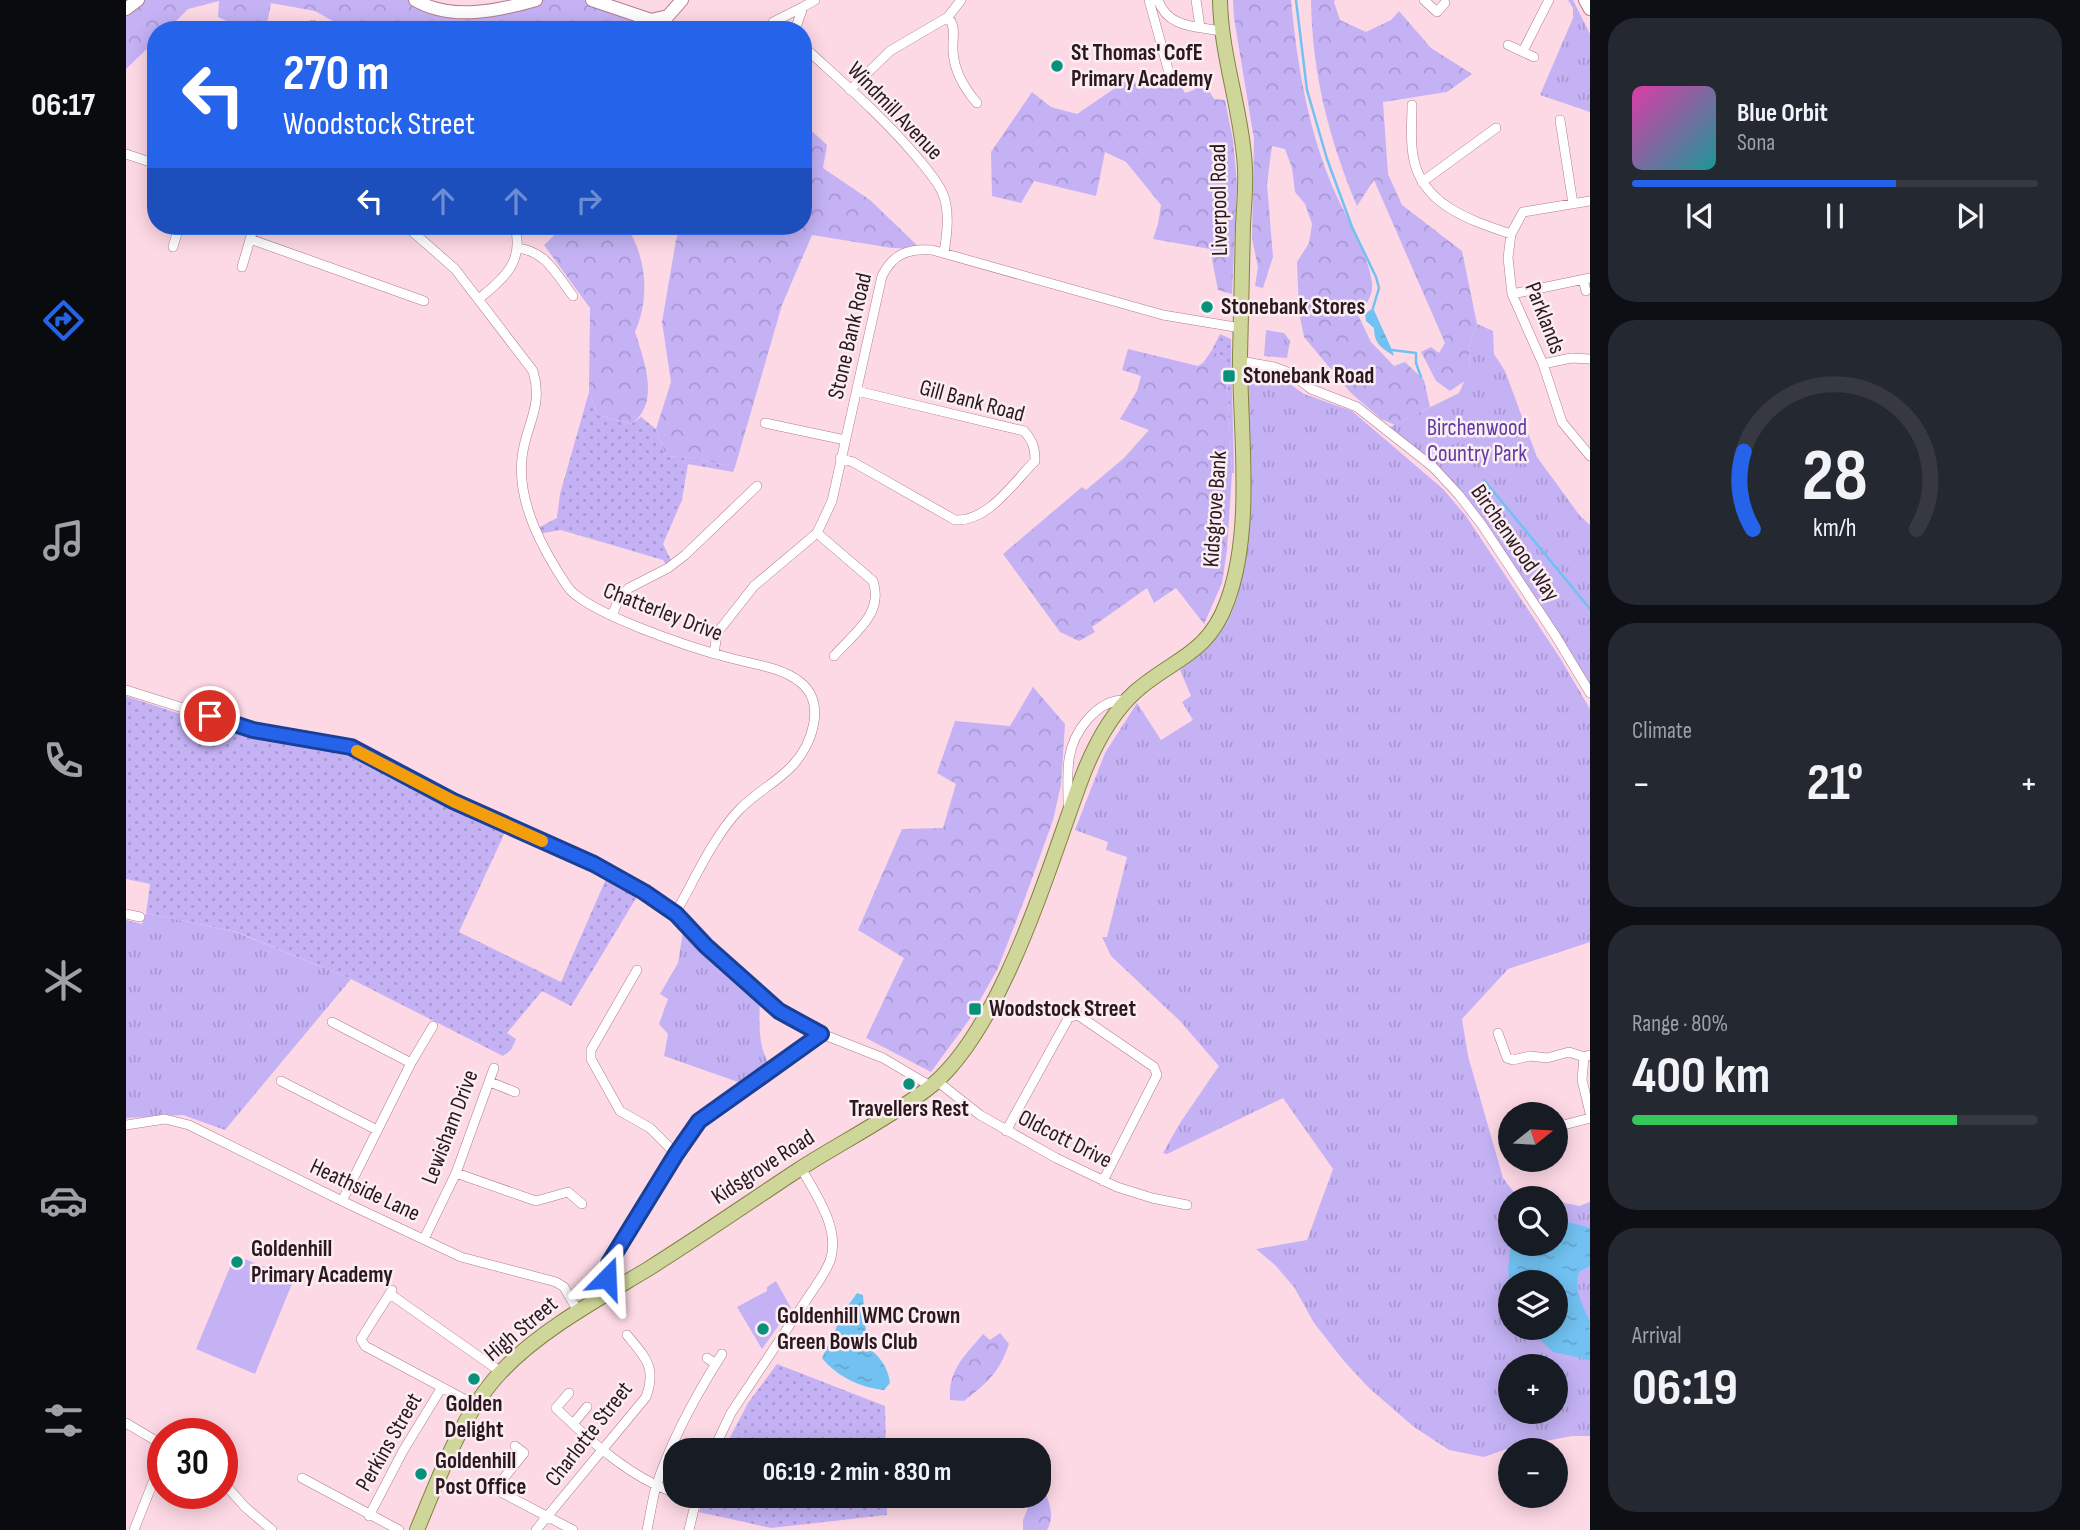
<!DOCTYPE html>
<meta charset="utf-8">
<style>
body{margin:0;font-family:"Sofia Sans Condensed",sans-serif;background:#242831;color:#f1f3f6;height:100vh;display:flex;flex-direction:column;font-size:26px;white-space:nowrap}
*{box-sizing:border-box;margin:0}
p{font-size:23px;color:#9ea1a6}
.icon{flex:none;width:38px;height:38px;fill:none;stroke:currentColor;stroke-width:2;stroke-linecap:round;stroke-linejoin:round}
.map{position:relative;flex:1;overflow:hidden}
.drawer{display:flex;flex-direction:column;gap:18px;padding:18px;background:#0d0f14;width:490px}
.drawer>*{flex:none}
.top-card{position:absolute;left:21px;top:21px;width:665px;height:214px;border-radius:28px;box-shadow:0 4px 18px #0003;background:#2563eb;color:#fff;overflow:hidden}
.needle{width:46px;rotate:72deg}
.fabs{position:absolute;left:1372px;top:1102px;display:grid;gap:14px}
.fabs a{display:grid;place-items:center;width:70px;height:70px;border-radius:50%;background:#171b24;box-shadow:0 4px 18px #0003;font-size:35px}
.speed{position:absolute;left:21px;top:1418px;display:flex;gap:14px;font-size:35px;font-weight:700;text-align:center}
.speed>*{display:grid;place-content:center;width:91px;height:91px;border-radius:50%;background:#171b24;box-shadow:0 4px 18px #0003;line-height:1}
.speed .limit{border:10px solid #d22;background:#fff;color:#111}
.pin{position:absolute;display:grid;place-items:center;width:60px;height:60px;color:#fff;margin:-30px;border:4px solid #fff;border-radius:50%;box-shadow:0 2px 7px #0007}
.me{position:absolute;width:77px;margin:-38px;rotate:21deg;stroke-linejoin:round;filter:drop-shadow(0 0 5px #0008)}
.turn{display:flex;align-items:center;gap:24px;height:147px;padding:0 21px;font-size:32px}
.turn .icon{width:91px;height:91px;stroke-width:2.5}
.turn b{display:block;font-size:49px;line-height:60px}
.lanes{display:flex;align-items:center;height:66px;padding:0 21px;background:#0003;justify-content:center;gap:35px;direction:ltr}
.lanes .off{opacity:.35}
.big{font-size:52px;font-weight:700;line-height:1.1}
.drawer .widget{flex:1;display:flex;flex-direction:column;justify-content:center;gap:10px;min-width:0;padding:0 24px;border-radius:28px;background:#242831}
.drawer .dial{align-items:center;gap:0}
.dial svg{height:182px;overflow:visible;fill:none;stroke:#363941;stroke-width:7;stroke-linecap:round;text-anchor:middle}
.dial text{fill:#f1f3f6;stroke:none}
.song{display:flex;align-items:center;gap:21px}
.cover{width:84px;height:84px;border-radius:10px;background:linear-gradient(135deg,hsl(320 70% 55%),hsl(180 70% 35%))}
.played{height:7px;border-radius:4px;background:linear-gradient(90deg,#2563eb 65%,#363941 65%)}
.keys{display:flex;justify-content:space-around;direction:ltr}
.heat{display:flex;justify-content:space-between;align-items:center;font-size:38px;direction:ltr}
.charge{height:10px;border-radius:5px;background:linear-gradient(90deg,#34c759 80%,#363941 0)}
.trip{position:absolute;left:537px;top:1438px;width:388px;height:70px;border-radius:28px;background:#171b24;box-shadow:0 4px 18px #0003;font-weight:700;line-height:70px;text-align:center}
main{display:flex;flex:1;min-height:0}
.tab-bar{display:flex;flex-direction:column;width:126px;justify-content:space-around;align-items:center;background:#090b0e;color:#9ea1a6}
.tab-bar .icon{width:49px;height:49px}
.tab-bar .active{color:#2563eb}
.tab-bar b{font-size:32px;color:#f1f3f6}
.map>svg:first-child{display:block}
.grass{fill:url(#grass-dots)}
.forest{fill:url(#forest-crowns)}
.park{fill:url(#park-tufts);fill-rule:evenodd}
.pitch{fill:#c4b2f5}
.water{fill:url(#water-ripples)}
.lines{fill:none;stroke-linecap:round;stroke-linejoin:round}
.stream{stroke:#71c2f2;stroke-width:2.5}
.street-casing{stroke:#b17b8e;stroke-width:10}
.secondary-casing{stroke:#b17b8e;stroke-width:14}
.primary-casing{stroke:#808342;stroke-width:16}
.street{stroke:#fff;stroke-width:9}
.secondary{stroke:#fff;stroke-width:12}
.primary{stroke:#ced799;stroke-width:14}
.route-casing{stroke:#184099;stroke-width:18}
.route{stroke:#2563eb;stroke-width:12}
.slow{stroke:#f59e0b;stroke-width:12}
.poi-dot{fill:#08917a;stroke:#faeef2;stroke-width:2.5}
.labels{text-anchor:middle;dominant-baseline:central;stroke-width:5;stroke-linejoin:round;paint-order:stroke}
.poi-label{font-size:23px;font-weight:bold;fill:#2c171f;stroke:#faeef2;text-anchor:start}
.street-label{font-size:23px;fill:#2c171f;stroke:#faeef2}
.park-label{font-size:23px;fill:#5f39a1;stroke:#faeef2}
</style>
<main>
<nav class="tab-bar">
<b>06:17</b>
<svg class="icon active" aria-label="directions" viewBox="0 0 24 24"><path d="M12 3l9 9-9 9-9-9zM9 14v-3h6M13 9l2 2-2 2"/></svg>
<svg class="icon" aria-label="music" viewBox="0 0 24 24"><path d="M9 18V5l10-2v13"/><circle cx="6" cy="18" r="3"/><circle cx="16" cy="16" r="3"/></svg>
<svg class="icon" aria-label="phone" viewBox="0 0 24 24"><path d="M5 4h4l2 5-3 2q2 4 5 5l2-3 5 2v4C11 20 4 13 5 4z"/></svg>
<svg class="icon" aria-label="climate" viewBox="0 0 24 24"><path d="M12 3v18M4 7l16 10M4 17L20 7"/></svg>
<svg class="icon" aria-label="car" viewBox="0 0 24 24"><path d="M5 17H2v-5l4-1 3-4h7l3 4 3 1v5h-3M9 17h6M6 11h13"/><circle cx="7" cy="17" r="2"/><circle cx="17" cy="17" r="2"/></svg>
<svg class="icon" aria-label="filters" viewBox="0 0 24 24"><path d="M4 7h16M4 17h16"/><circle cx="9" cy="7" r="2"/><circle cx="15" cy="17" r="2"/></svg>
</nav>
<div class="map">
<svg width="1464" height="1530" viewBox="0 0 1464 1530">
<defs>
<pattern id="grass-dots" width="8" height="8" patternUnits="userSpaceOnUse" patternTransform="scale(1.75)"><rect width="8" height="8" fill="#c4b2f5"/><path d="M2 2h.1M6 6h.1" fill="none" stroke="#a998d2" stroke-width="1.8" stroke-linecap="round"/></pattern>
<pattern id="forest-crowns" width="20" height="18" patternUnits="userSpaceOnUse" patternTransform="scale(1.75)"><rect width="20" height="18" fill="#c4b2f5"/><path d="M2 6a3 3 0 1 1 6 0M12 15a3 3 0 1 1 6 0" fill="none" stroke="#a998d2"/></pattern>
<pattern id="park-tufts" width="24" height="20" patternUnits="userSpaceOnUse" patternTransform="scale(1.75)"><rect width="24" height="20" fill="#c4b2f5"/><path d="M3 7l-1-3M5 7V3M7 7l1-3M15 17l-1-3M17 17v-4M19 17l1-3" fill="none" stroke="#a998d2"/></pattern>
<pattern id="water-ripples" width="26" height="14" patternUnits="userSpaceOnUse" patternTransform="scale(1.75)"><rect width="26" height="14" fill="#71c2f2"/><path d="M2 4q2-2 4 0t4 0M15 11q2-2 4 0t4 0" fill="none" stroke="#62a6cf"/></pattern>
</defs>
<rect width="100%" height="100%" fill="#fdd9e5"/>
<path class="grass" d="M1094,334L1105,339L1108,473H1106L1100,360L1086,350Z
M463,392L472,415L505,424L515,417L530,429L540,456L565,458L609,467L607,472L562,464L556,500L537,544L547,564L542,568L537,560L435,530L412,534L410,529L431,518L434,494Z
M0,696L91,726L220,750L304,794L380,830L333,932L435,982L480,879L512,895L445,1006L416,991L381,1033L390,1039L385,1050L377,1056L225,979L111,932L20,913L24,884L0,879Z
M651,1364L759,1406L760,1451H597L622,1403Z
M578,1496H761V1515L645,1528L573,1512Z"/>
<path class="forest" d="M18,0H282L301,11L410,0H457L535,23L534,30H223L189,11L145,3L141,24L105,23L92,17L93,1L62,9L41,30H30V40L0,69V13Z
M1107,0H1165C1171,63 1181,124 1205,183C1218,215 1240,247 1246,282C1248,294 1240,306 1232,315L1245,342L1268,366L1279,362L1298,380L1304,407L1269,425L1255,419L1225,393L1178,337L1173,312L1171,262L1183,243L1186,224L1179,204L1169,192L1166,168L1159,149L1146,146L1141,184L1147,257L1137,288L1129,286L1132,267L1126,239L1128,139L1108,18Z
M1185,0H1209L1208,2L1214,20L1240,32L1265,20L1273,11L1305,48L1346,74L1321,92L1257,102L1262,174L1276,205L1336,251L1351,324L1343,346L1344,368L1340,380L1324,391L1310,381L1295,352L1305,347L1313,353L1319,343L1248,180L1231,206C1203,139 1186,74 1185,0Z
M1007,76L1011,89L1049,76L1059,93L1068,90L1072,82L1078,83L1088,99L1099,100L1107,140L1111,184L1106,294L1092,290L1084,249L1027,239L1032,224L1035,205L1000,162L979,152L970,196L908,181L895,203L866,196L865,152L906,92L925,107L951,114Z
M677,123L701,145L697,168L744,200L795,249L766,248L686,235L656,305L609,467L565,458L540,456L530,429L545,382L536,322L550,240L555,226H677Z
M438,226H500C521,257 524,298 509,332C518,360 535,404 505,424L472,415L463,392L464,308L418,245Z
M1002,349L1072,366L1077,363L1086,350L1100,360L1106,473L1101,550L1096,583L1078,624L1050,588L1028,603L1021,588L966,627L969,632L953,641L934,632L877,554L956,487L960,490L998,458L1023,430L994,419L1011,391L1015,376L996,370Z
M907,687L939,724L935,785L927,820L899,898L872,968L843,1020L805,1072L740,1038L778,958L732,930L776,829L817,828L830,784L811,773L829,721L884,726Z
M874,1333L883,1344C873,1373 862,1382 838,1401L824,1400C822,1369 839,1356 857,1334L864,1340Z
M920,1494C925,1508 928,1517 921,1530H897V1520L905,1500Z"/>
<path class="park" d="M1442,0H1447L1464,34V112L1414,95L1447,18V8Z
M1351,324L1367,331L1368,354L1379,371L1411,457L1454,516L1464,525V693L1331,492L1260,429L1333,393L1344,368L1343,346Z
M1140,330L1158,333L1164,341L1161,358L1138,356Z
M1122,370L1153,376L1178,394L1226,411L1317,489L1340,516L1434,658L1464,709V942L1382,969L1336,1019L1342,1056L1377,1178L1393,1199H1384V1244H1430V1201L1453,1206L1464,1202V1436H1446L1386,1447L1358,1457L1323,1450L1288,1427L1243,1388L1218,1361L1188,1323L1168,1287L1149,1265L1130,1249L1181,1240L1207,1169L1157,1098L1041,1154L1037,1153L1054,1123L1093,1066L1054,1021L985,956L976,937H981L1001,857L980,850L982,842L949,830L979,753L1011,703L1035,740L1067,720L1056,702L1065,696L1054,670C1074,655 1091,642 1102,620C1119,589 1118,550 1119,515C1122,466 1123,418 1122,370ZM1384,1283H1430V1328H1384ZM1384,1367H1430V1412H1384Z
M20,913L110,932L225,979L99,1130L57,1115L0,1118V920L16,924Z
M557,932L602,974L634,1001C633,1022 632,1046 643,1064L615,1083L538,1056L542,1034L533,1024L542,999L534,994L552,963Z"/>
<path class="pitch" d="M109,1255L168,1279L129,1374L70,1349Z
M650,1281L665,1308L636,1349L611,1307L641,1291V1287Z"/>
<path class="water" d="M1247,308L1266,350L1268,356C1256,348 1248,344 1248,328L1240,321L1239,314Z
M1430,1219L1464,1228V1266L1454,1271C1446,1287 1457,1305 1463,1320C1464,1330 1464,1349 1464,1360L1427,1352L1401,1328H1430V1283H1384V1289L1382,1268L1385,1244H1430Z
M731,1293L737,1295L741,1347C754,1356 762,1367 764,1383L758,1390C735,1388 710,1376 696,1358L718,1311Z"/>
<g class="lines">
<path class="stream" d="M1170,0L1181,90L1201,159L1226,227L1250,277L1253,288L1247,308
M1266,350L1290,353V363L1295,377
M1358,480L1464,609"/>
<defs>
<path id="street" d="M1023,0L1045,80
M1032,0C1042,28 1069,26 1095,31
M1070,0L1074,27
M1298,0L1311,12L1319,3
M822,17C831,28 826,38 827,51C828,71 838,88 851,103
M647,22L677,7
M186,30L187,25
M669,30L677,7L689,0
M1382,45L1408,57
M677,46C715,81 755,115 789,155C799,167 811,180 817,194C824,212 821,234 818,253
M1397,51L1423,0
M724,90L764,51L822,17L835,0
M1286,105C1286,121 1284,139 1287,155C1294,204 1343,220 1385,234
M1434,120L1447,204
M0,154L30,164
M1296,182L1370,128
M1464,201L1397,212L1385,234L1382,258L1386,294L1417,364L1436,422L1464,456
M280,226L329,269L407,371C418,407 399,426 396,458C391,503 417,550 441,586C459,613 569,649 604,658C626,664 655,667 674,682C701,703 686,745 666,766C650,783 629,793 613,810C587,837 568,881 549,914
M124,239L298,301
M47,247L53,226
M391,248C420,251 430,274 447,296
M116,267L128,226
M1457,279L1460,291
M1386,294L1464,278
M354,298C379,277 398,262 389,226
M1114,361L1148,367L1164,373L1185,389L1231,407L1307,467L1333,495L1356,525L1429,635L1464,693
M1417,364L1445,358L1464,359
M639,423L719,440
M714,458L727,462L829,520C862,522 887,483 909,461C909,448 907,441 898,431L731,391
M691,533L747,581C758,614 728,633 708,656
M486,616L493,598L503,588L542,568L559,555L631,486
M588,654L591,633L628,586L691,533L706,501L756,276C767,254 782,248 806,250L1037,315L1115,328
M0,690L127,730L225,747L327,801L468,864L518,892L549,914L580,946L653,1011L696,1034L757,1058L806,1087
M942,804C942,789 941,774 943,759C947,732 971,698 1001,700
M0,914L14,917
M511,970L465,1050V1059L494,1111L524,1128L550,1154
M206,1022L285,1063
M1372,1033L1381,1058L1387,1060L1404,1056L1421,1058L1443,1052L1458,1057L1464,1055
M1458,1057L1456,1080L1464,1113
M155,1081L251,1130
M811,1081L854,1115L930,1158L991,1187L1026,1198L1061,1205
M364,1082L389,1092
M0,1125L39,1119L63,1125L216,1201L335,1257L430,1282L438,1287L452,1311
M1430,1127L1464,1118
M880,1131L943,1017L952,1015L1028,1067L1031,1075L977,1181
M330,1173L410,1201L442,1192L456,1204
M216,1201L285,1063L307,1026
M298,1239L330,1173L368,1068
M487,1289L481,1278L483,1263L550,1154L573,1121L696,1034
M266,1290L235,1339L239,1346L349,1405
M264,1294L375,1372
M581,1358L590,1364
M443,1393L430,1408C463,1440 506,1479 550,1493
M0,1423L37,1445
M447,1424L461,1407
M389,1446L398,1453L369,1489L447,1530
M587,1451L605,1413L693,1281C697,1275 701,1268 704,1261C715,1229 690,1195 675,1168
M176,1478L273,1530
M96,1481L119,1507L146,1530
M243,1516L277,1451L316,1387
M8,1530L37,1457
M410,1530L520,1397C531,1367 519,1357 501,1335
M521,1530C524,1516 526,1501 530,1487C545,1440 570,1395 596,1354
M563,1530L571,1496"/>
<path id="secondary" d="M289,0C325,21 372,11 410,0
M466,0L525,20L542,16L556,0
M1459,0L1464,9
M0,9L12,0"/>
<path id="primary" d="M291,1530C312,1480 337,1411 375,1372C413,1331 474,1298 522,1269C573,1237 622,1203 672,1170C714,1143 760,1120 800,1090C874,1036 923,866 955,780C967,748 983,716 1009,692C1046,659 1082,655 1101,602C1128,530 1114,433 1114,357C1115,313 1116,269 1117,225C1118,206 1120,187 1119,168C1116,111 1095,57 1094,0"/>
</defs>
<use href="#street" class="street-casing"/>
<use href="#secondary" class="secondary-casing"/>
<use href="#primary" class="primary-casing"/>
<use href="#street" class="street"/>
<use href="#secondary" class="secondary"/>
<use href="#primary" class="primary"/>
</g>
<g class="lines">
<defs>
<path id="route" d="M84,716L127,730L225,747L327,801L468,864L518,892L550,914L580,946L653,1011L695,1034L573,1121L550,1154L483,1263L481,1278"/>
</defs>
<use href="#route" class="route-casing"/>
<use href="#route" class="route"/>
<path class="slow" d="M231,751L327,801L416,841"/>
</g>
<g class="poi-dot">
<circle cx="931" cy="66" r="7"/>
<circle cx="1081" cy="307" r="7"/>
<rect x="1096" y="369" width="14" height="14" rx="3.5"/>
<rect x="842" y="1002" width="14" height="14" rx="3.5"/>
<circle cx="783" cy="1084" r="7"/>
<circle cx="111" cy="1262" r="7"/>
<circle cx="637" cy="1329" r="7"/>
<circle cx="348" cy="1379" r="7"/>
<circle cx="295" cy="1474" r="7"/>
</g>
<g class="labels">
<g class="poi-label">
<text x="945" y="53">St Thomas' CofE<tspan x="945" dy="26">Primary Academy</tspan></text>
<text x="1095" y="307">Stonebank Stores</text>
<text x="1117" y="376">Stonebank Road</text>
<text x="863" y="1009">Woodstock Street</text>
<text x="783" y="1109" text-anchor="middle">Travellers Rest</text>
<text x="125" y="1249">Goldenhill<tspan x="125" dy="26">Primary Academy</tspan></text>
<text x="651" y="1316">Goldenhill WMC Crown<tspan x="651" dy="26">Green Bowls Club</tspan></text>
<text x="348" y="1404" text-anchor="middle">Golden<tspan x="348" dy="26">Delight</tspan></text>
<text x="309" y="1461">Goldenhill<tspan x="309" dy="26">Post Office</tspan></text>
</g>
<g class="street-label">
<text transform="translate(769 111) rotate(46)">Windmill Avenue</text>
<text transform="translate(1093 200) rotate(-91)">Liverpool Road</text>
<text transform="translate(1419 318) rotate(69)">Parklands</text>
<text transform="translate(724 336) rotate(-77)">Stone Bank Road</text>
<text transform="translate(846 401) rotate(15)">Gill Bank Road</text>
<text transform="translate(1089 509) rotate(-86)">Kidsgrove Bank</text>
<text transform="translate(1389 543) rotate(55)">Birchenwood Way</text>
<text transform="translate(537 612) rotate(21)">Chatterley Drive</text>
<text transform="translate(324 1127) rotate(-69)">Lewisham Drive</text>
<text transform="translate(939 1139) rotate(27)">Oldcott Drive</text>
<text transform="translate(637 1167) rotate(-33)">Kidsgrove Road</text>
<text transform="translate(239 1190) rotate(25)">Heathside Lane</text>
<text transform="translate(395 1329) rotate(-40)">High Street</text>
<text transform="translate(463 1434) rotate(-52)">Charlotte Street</text>
<text transform="translate(263 1442) rotate(-60)">Perkins Street</text>
</g>
<g class="park-label">
<text x="1351" y="428">Birchenwood<tspan x="1351" dy="26">Country Park</tspan></text>
</g>
</g>
</svg>
<div class="fabs">
<a><svg class="needle" viewBox="-14 -14 28 28"><path d="M0-13l5 13h-10z" fill="#e53935"/><path d="M0 13l5-13h-10z" fill="#9ea1a6"/></svg></a>
<a><svg class="icon" aria-label="search" viewBox="0 0 24 24"><circle cx="10" cy="10" r="6"/><path d="M15 15l6 6"/></svg></a>
<a><svg class="icon" aria-label="layers" viewBox="0 0 24 24"><path d="M12 4l9 5-9 5-9-5zM3 14l9 5 9-5"/></svg></a>
<a>+</a>
<a>−</a>
</div>
<div class="speed"><div class="limit">30</div></div>
<div class="pin" style="left:84px;top:716px;background:#d93025"><svg class="icon" aria-label="arrive" viewBox="0 0 24 24"><path d="M6 21V4h12l-3 4 3 4H6"/></svg></div>
<svg class="me" style="left:481px;top:1278px" viewBox="-20 -20 40 40"><path d="M0-17L14 15 0 8-14 15z" fill="#2563eb" stroke="#fff" stroke-width="4"/></svg>
<div class="trip">06:19 · 2 min · 830 m</div>
<div class="top-card">
<div class="turn"><svg class="icon" aria-label="left" viewBox="0 0 24 24"><path d="M17 20v-9H6M10 6l-5 5 5 5"/></svg><div><b>270 m</b>Woodstock Street</div></div>
<div class="lanes"><svg class="icon" aria-label="left" viewBox="0 0 24 24"><path d="M17 20v-9H6M10 6l-5 5 5 5"/></svg><svg class="icon off" aria-label="ahead" viewBox="0 0 24 24"><path d="M12 20V5M6 11l6-6 6 6"/></svg><svg class="icon off" aria-label="ahead" viewBox="0 0 24 24"><path d="M12 20V5M6 11l6-6 6 6"/></svg><svg class="icon off" aria-label="right" viewBox="0 0 24 24"><path d="M7 20v-9h11M14 6l5 5-5 5"/></svg></div>
</div>
</div>
<section class="drawer">
<div class="widget">
<div class="song"><i class="cover"></i><div><b>Blue Orbit</b><p>Sona</p></div></div>
<div class="played"></div>
<div class="keys"><svg class="icon" aria-label="previous" viewBox="0 0 24 24"><path d="M18 5L8 12l10 7zM5 5v14"/></svg><svg class="icon" aria-label="pause" viewBox="0 0 24 24"><path d="M8 5v14M16 5v14"/></svg><svg class="icon" aria-label="next" viewBox="0 0 24 24"><path d="M6 5l10 7-10 7zM19 5v14"/></svg></div>
</div>
<div class="widget dial"><svg viewBox="0 0 100 80">
<path d="M14 69A42 42 0 1 1 86 69"/>
<path d="M14 69A42 42 0 0 1 10 35" stroke="#2563eb"/>
<text x="50" y="56" font-size="32" font-weight="700">28</text>
<text x="50" y="72" font-size="11">km/h</text>
</svg></div>
<div class="widget"><p>Climate</p>
<div class="heat"><a>−</a><b class="big">21°</b><a>+</a></div>
</div>
<div class="widget"><p>Range · 80%</p><b class="big">400 km</b><div class="charge"></div></div>
<div class="widget"><p>Arrival</p><b class="big">06:19</b></div>
</section>
</main>
